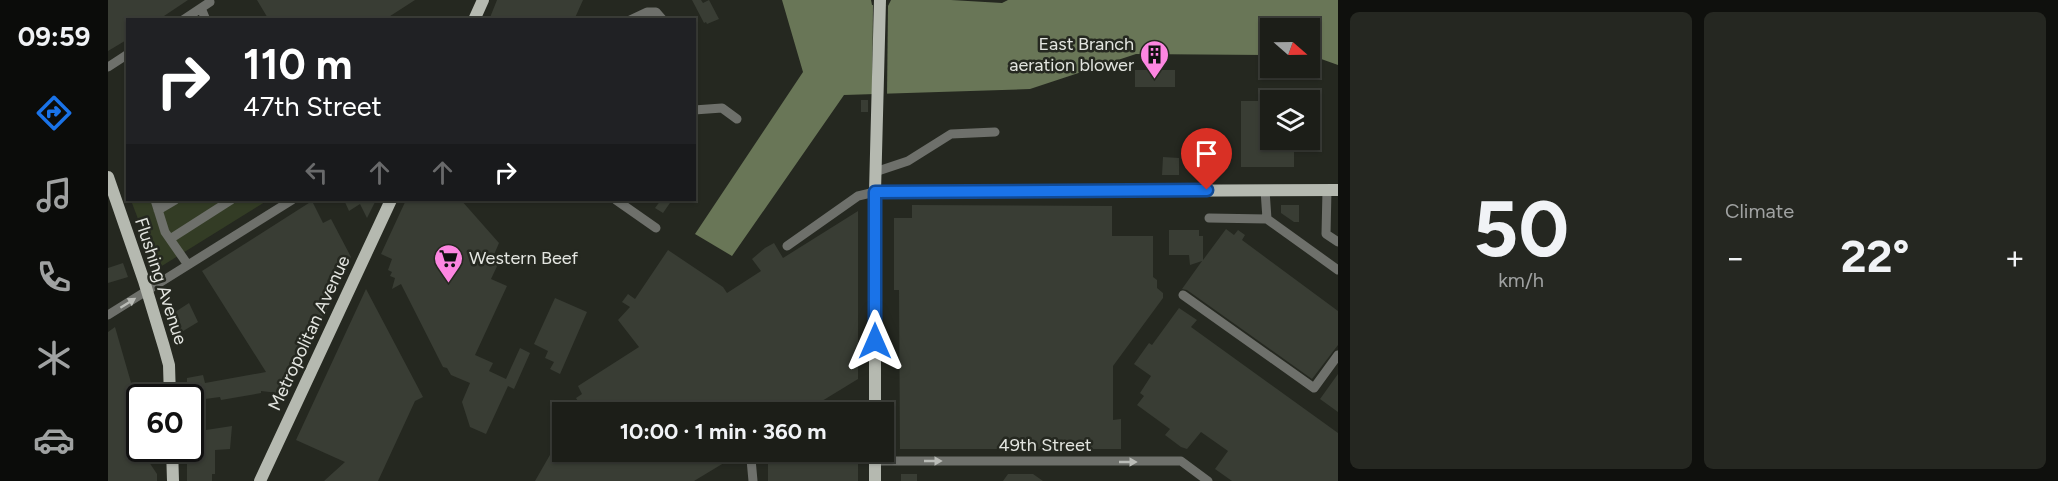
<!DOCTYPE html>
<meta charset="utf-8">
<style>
body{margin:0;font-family:Figtree,sans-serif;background:#252721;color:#f1f3f6;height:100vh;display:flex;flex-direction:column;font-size:22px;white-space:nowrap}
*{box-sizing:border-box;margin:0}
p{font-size:20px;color:#a0a2a2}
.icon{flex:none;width:33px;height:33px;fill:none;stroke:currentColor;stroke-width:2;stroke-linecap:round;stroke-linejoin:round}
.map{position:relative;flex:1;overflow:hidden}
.side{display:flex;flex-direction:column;gap:12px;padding:12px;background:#0f100d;width:720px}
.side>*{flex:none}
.banner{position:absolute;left:18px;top:18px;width:570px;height:183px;border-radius:0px;box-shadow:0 2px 4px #0004,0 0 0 2px #3a3c37;background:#202124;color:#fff;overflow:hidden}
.needle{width:39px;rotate:110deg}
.controls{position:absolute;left:1152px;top:18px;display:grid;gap:12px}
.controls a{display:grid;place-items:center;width:60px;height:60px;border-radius:0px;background:#1c1e18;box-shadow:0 2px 4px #0004,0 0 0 2px #3a3c37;font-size:30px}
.speed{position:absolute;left:18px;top:384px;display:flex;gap:12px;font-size:30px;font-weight:700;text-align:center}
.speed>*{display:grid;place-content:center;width:78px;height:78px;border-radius:50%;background:#1c1e18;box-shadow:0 2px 4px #0004,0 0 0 2px #3a3c37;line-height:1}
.speed .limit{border:3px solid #111;border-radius:9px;background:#fff;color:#111}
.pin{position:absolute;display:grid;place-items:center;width:51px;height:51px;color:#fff;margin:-62px -26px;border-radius:50% 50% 50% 0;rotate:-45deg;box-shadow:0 0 6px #0007}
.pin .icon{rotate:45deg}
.me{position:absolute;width:66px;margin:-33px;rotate:0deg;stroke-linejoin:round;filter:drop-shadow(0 0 4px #0008)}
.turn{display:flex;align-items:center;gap:21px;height:126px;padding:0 18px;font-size:27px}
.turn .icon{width:78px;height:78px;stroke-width:2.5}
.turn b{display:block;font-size:42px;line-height:51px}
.lanes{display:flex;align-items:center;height:57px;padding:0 18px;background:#0003;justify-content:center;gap:30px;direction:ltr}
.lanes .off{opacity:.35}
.big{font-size:45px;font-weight:700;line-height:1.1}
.side .widget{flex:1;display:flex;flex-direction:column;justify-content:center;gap:9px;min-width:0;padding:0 21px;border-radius:9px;background:#252721}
.side .dial{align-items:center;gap:0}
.dial b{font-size:78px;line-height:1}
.heat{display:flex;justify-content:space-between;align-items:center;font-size:33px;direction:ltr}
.side .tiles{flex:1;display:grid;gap:12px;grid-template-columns:repeat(2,1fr)}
.trip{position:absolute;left:444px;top:402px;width:342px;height:60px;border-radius:0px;background:#1c1e18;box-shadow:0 2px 4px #0004,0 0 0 2px #3a3c37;font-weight:700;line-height:60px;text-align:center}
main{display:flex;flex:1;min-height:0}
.dock{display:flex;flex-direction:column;width:108px;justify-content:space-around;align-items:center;background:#0b0c0a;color:#a0a2a2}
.dock .icon{width:42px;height:42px}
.dock .selected{color:#1a73e8}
.dock b{font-size:27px;color:#f1f3f6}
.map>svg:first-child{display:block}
.green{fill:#333c25}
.water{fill:#697657}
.pier{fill:#252820}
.building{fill:#393d34}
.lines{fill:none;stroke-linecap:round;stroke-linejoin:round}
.minor{stroke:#6e706b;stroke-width:9}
.major{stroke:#b5b9b0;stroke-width:12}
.oneway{fill:#babcb7}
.route-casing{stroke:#114b97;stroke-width:15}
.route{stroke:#1a73e8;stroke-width:10}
.labels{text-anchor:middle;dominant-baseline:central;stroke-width:5;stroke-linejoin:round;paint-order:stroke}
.poi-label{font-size:18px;fill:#e3e5e0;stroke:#252820;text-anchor:end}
.street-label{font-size:18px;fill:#e3e5e0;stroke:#252820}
</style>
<main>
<nav class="dock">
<b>09:59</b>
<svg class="icon selected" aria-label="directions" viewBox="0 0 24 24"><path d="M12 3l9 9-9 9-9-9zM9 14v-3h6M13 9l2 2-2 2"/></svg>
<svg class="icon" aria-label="music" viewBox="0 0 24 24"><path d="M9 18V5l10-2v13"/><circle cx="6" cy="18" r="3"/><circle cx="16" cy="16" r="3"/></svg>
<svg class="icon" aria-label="phone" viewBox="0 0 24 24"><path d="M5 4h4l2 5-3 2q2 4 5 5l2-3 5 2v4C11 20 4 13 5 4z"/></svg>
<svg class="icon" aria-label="climate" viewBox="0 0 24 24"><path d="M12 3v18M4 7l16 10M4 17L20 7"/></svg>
<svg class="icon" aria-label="car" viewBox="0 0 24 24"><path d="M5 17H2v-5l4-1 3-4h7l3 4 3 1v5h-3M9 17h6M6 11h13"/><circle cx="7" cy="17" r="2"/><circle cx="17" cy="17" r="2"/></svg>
</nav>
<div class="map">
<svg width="1230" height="481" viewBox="0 0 1230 481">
<rect width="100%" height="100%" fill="#252820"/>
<path class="green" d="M29,200H160L49,269L24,203Z"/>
<path class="water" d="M674,0H763L764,5L780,6L783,0H843L894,3L900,0H1230V65L1202,55V28H1162V54L1157,55L1028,54L922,89L736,95L624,256L587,234L695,72Z"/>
<path class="pier" d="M765,5L780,6L779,96L764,97Z"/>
<path class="building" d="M0,0H80L50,20H20V39L0,51Z
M149,0H307L276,20H161Z
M389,0H475L466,20H381Z
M584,0H593L595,3L601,0L611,19L599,24L598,22L596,23Z
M1027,70H1067V87H1027Z
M753,100H760V112H753Z
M1133,101H1160V109H1162V140H1186V167H1133Z
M1055,157L1071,158V175H1054Z
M236,200H268L259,218L252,204L241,211Z
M298,200H353L391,243L385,257L392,260L383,279L399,286L367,355L385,363L381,371L398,379L412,348L422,353L406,389L400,386L378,434L362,427L354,402L362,383L343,375L339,368L335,367L293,284L284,289L287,278L282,276L284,272L280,270L284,259L273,254Z
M553,200H564L555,213L547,208Z
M204,201L215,223L223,219L243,257L179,394L153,391V393L113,400L112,397L97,399L98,430L124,426L122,449L107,450V474H104V481H79V448H82V398H79V378L95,375L97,383L158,372L94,271Z
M804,205L1004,206V236H1045V277L1049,280V288L1055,293V298L1005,366V420L1013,419V449H792L791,290H786V218H804Z
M1173,205H1191V222H1186L1173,213Z
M750,211V379L696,412H467L472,405L468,398L474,394L470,386L531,347L510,320L522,307L514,302L520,294L527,299L560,250L615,287L619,293L653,271L644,259L657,248L666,243L675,258Z
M1118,229L1126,235L1130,230L1137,235L1134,240L1230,311V345L1204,379L1079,290L1074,289L1094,261L1082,265L1081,255H1061V230H1091V236H1095V260Z
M15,263L20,277L0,283V268Z
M258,289L315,397L307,401L270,481H216L237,462L188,440Z
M447,298L479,312L452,374L442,369L446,362L437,358L440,351L426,344Z
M81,303L90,322L67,336L61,316Z
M1071,308L1089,320L1083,327L1230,433V481H1124L1107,469L1120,451L1093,432L1079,449L1073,447L1057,435L1062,429L1029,405L1036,396L1032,393L1043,376L1026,364L1041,343L1044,345Z
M7,327L26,393L22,397L32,412V429L16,439L27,458L35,453L49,474V481H0V332Z
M1230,374V412L1212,399Z
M454,434V452H634L586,481H427Z
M669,452H750V481H660V457Z
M793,474H809V481H793Z
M900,474H925L935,481H895Z"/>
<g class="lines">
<path class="minor" d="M93,8L98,20
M75,20L102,2
M522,20L539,12H548L555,20
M0,67L20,54
M586,110L614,108L629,119
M767,172L800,161L843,134L887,132
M1157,190L1159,219L1230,270
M1219,190L1218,234L1230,242
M47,200L57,232L80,265
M508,200L548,228
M50,210L67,200
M1101,218L1159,219
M62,239L123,200
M679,246L750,196L767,192
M1075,295L1206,388L1230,355
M0,315L184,200
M643,459L645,481
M766,461H1073L1100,481"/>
<path class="major" d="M366,20L375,0
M0,177L36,281L56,347L61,365L62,398
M767,192L1230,190
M767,412V192L772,0
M64,448L65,481
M152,481L283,200
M767,481V452"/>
</g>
<defs><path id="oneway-solid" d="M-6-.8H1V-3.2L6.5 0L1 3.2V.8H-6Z" transform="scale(1.5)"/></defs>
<g class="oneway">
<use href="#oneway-solid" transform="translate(20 303) rotate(-32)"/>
<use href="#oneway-solid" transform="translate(825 461)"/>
<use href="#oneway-solid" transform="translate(1020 462)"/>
</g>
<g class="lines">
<defs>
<path id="route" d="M767,341V192L1099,190"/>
</defs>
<use href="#route" class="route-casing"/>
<use href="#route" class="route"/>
</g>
<defs>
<symbol id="building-pin" viewBox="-11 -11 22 30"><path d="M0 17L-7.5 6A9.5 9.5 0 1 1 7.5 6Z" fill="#fd86e1" stroke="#252820"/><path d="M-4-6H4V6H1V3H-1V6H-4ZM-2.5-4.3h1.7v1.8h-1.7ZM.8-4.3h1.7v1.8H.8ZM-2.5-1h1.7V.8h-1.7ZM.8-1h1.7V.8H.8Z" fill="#111"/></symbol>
<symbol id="supermarket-pin" viewBox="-11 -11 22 30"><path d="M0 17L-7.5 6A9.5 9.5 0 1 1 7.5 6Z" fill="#fd86e1" stroke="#252820"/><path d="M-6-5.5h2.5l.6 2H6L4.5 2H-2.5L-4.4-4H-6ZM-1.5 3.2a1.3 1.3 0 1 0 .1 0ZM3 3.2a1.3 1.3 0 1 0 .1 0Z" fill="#111"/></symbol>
</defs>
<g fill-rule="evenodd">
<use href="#building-pin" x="1030" y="38" width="33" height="45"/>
<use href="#supermarket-pin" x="324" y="242" width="33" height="45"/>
</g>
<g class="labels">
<g class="poi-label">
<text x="1026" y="44">East Branch<tspan x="1026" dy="21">aeration blower</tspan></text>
<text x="361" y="258" text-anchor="start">Western Beef</text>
</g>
<g class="street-label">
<text transform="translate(53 281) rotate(72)">Flushing Avenue</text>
<text transform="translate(201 333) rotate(-65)">Metropolitan Avenue</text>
<text x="937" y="445">49th Street</text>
</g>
</g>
</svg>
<div class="controls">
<a><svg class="needle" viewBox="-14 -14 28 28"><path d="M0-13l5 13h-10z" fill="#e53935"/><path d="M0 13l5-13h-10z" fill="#a0a2a2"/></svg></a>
<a><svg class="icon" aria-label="layers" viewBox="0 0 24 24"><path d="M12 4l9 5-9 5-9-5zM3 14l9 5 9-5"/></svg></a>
</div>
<div class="speed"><div class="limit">60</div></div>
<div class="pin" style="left:1099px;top:190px;background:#d93025"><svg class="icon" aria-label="arrive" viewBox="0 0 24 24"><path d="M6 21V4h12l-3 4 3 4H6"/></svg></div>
<svg class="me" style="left:767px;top:341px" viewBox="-20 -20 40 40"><path d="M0-17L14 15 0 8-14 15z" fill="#1a73e8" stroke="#fff" stroke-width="4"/></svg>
<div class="trip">10:00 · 1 min · 360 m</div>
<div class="banner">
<div class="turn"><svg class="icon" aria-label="right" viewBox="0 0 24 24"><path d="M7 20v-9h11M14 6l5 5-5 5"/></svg><div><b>110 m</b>47th Street</div></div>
<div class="lanes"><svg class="icon off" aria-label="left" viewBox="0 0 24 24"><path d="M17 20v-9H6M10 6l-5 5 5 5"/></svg><svg class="icon off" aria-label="ahead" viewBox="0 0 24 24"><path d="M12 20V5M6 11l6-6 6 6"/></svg><svg class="icon off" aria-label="ahead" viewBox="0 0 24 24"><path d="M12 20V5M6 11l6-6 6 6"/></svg><svg class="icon" aria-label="right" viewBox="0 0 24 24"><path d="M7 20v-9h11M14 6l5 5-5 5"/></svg></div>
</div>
</div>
<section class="side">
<div class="tiles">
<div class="widget dial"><b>50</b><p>km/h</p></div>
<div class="widget"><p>Climate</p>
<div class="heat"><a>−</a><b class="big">22°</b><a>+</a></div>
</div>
</div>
</section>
</main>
